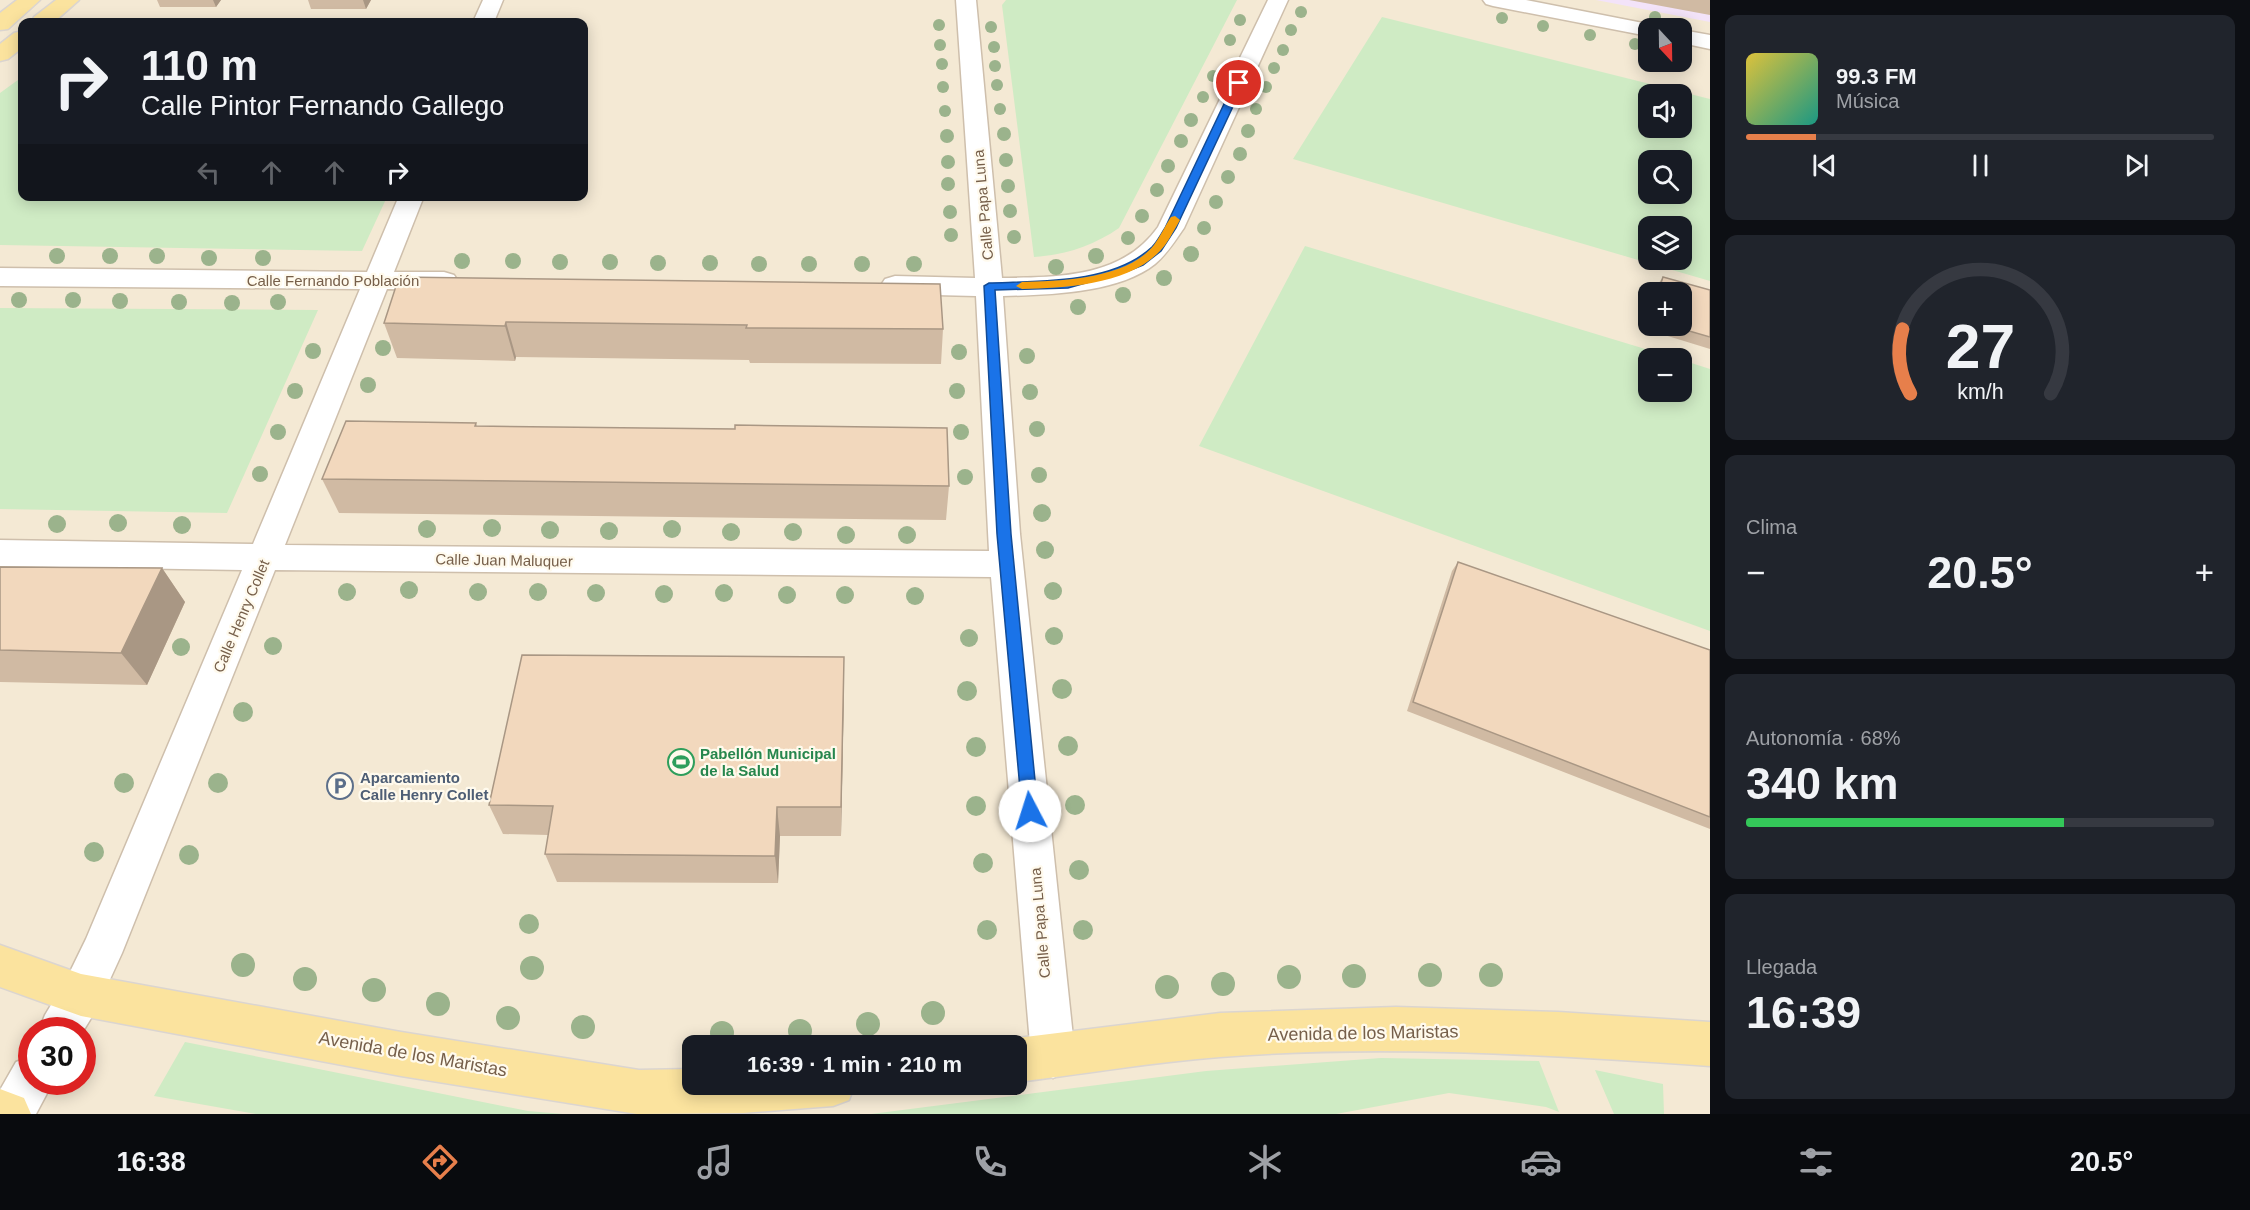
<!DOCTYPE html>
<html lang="es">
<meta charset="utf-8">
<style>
body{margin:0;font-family:Arial,sans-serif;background:#20242c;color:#f1f3f6;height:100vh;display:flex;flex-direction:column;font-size:22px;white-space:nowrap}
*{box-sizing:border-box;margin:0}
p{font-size:20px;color:#9ea1a6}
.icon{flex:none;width:33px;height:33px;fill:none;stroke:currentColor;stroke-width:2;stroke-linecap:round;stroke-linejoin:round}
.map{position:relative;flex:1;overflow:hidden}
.details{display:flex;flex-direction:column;gap:15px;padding:15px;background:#0d0f14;width:540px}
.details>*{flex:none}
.banner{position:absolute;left:18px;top:18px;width:570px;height:183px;border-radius:12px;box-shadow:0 3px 15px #0003;background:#171b24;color:#f1f3f6;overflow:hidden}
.needle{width:39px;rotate:158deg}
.controls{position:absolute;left:1638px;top:18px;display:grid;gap:12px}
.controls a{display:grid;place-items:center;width:54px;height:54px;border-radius:12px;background:#171b24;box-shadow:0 3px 15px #0003;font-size:30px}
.speed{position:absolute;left:18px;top:1017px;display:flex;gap:12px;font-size:30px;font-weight:700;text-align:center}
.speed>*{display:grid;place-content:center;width:78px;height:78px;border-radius:50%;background:#171b24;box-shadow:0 3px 15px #0003;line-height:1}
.speed .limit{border:9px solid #d22;background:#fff;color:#111}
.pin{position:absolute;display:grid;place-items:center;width:51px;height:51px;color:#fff;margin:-26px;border:3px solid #fff;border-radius:50%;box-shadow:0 2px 6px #0007}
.me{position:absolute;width:66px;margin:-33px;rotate:355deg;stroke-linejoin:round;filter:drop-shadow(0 0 4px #0008)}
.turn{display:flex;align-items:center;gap:21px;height:126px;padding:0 24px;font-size:27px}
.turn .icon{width:78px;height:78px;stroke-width:2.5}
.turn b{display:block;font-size:42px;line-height:51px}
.lanes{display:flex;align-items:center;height:57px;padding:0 24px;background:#0003;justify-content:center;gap:30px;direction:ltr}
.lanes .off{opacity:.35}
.big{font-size:45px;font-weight:700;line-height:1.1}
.details .widget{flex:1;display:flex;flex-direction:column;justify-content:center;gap:9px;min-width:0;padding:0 21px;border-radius:12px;background:#20242c}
.details .dial{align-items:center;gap:0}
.dial svg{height:156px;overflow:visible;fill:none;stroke:#363941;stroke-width:7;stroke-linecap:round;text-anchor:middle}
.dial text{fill:#f1f3f6;stroke:none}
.song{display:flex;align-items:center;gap:18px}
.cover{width:72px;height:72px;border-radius:9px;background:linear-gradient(135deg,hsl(50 70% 55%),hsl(170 70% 35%))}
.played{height:6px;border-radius:3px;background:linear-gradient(90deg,#e77f4b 15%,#363941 15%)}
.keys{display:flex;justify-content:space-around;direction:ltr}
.heat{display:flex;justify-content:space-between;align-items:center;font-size:33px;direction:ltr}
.charge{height:9px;border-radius:4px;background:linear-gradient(90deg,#34c759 68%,#363941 0)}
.trip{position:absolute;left:682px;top:1035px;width:345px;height:60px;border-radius:12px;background:#171b24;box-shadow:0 3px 15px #0003;font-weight:700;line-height:60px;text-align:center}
.dock{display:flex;height:96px;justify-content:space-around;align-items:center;background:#090b0e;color:#9ea1a6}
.dock .icon{width:42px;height:42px}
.dock .active{color:#e77f4b}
.dock b{font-size:27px;color:#f1f3f6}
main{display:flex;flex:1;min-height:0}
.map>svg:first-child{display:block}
.residential{fill:#f4e9d4;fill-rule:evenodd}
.education{fill:#f3e3f9}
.green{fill:#cfebc4;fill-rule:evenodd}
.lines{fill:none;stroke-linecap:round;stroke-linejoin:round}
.minor-casing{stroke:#cebfac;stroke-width:3}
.major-casing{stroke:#dbd5d0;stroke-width:3}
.minor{fill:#fff;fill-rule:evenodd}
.major{fill:#fbe39e;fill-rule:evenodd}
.tree{fill:#9bb38c}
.wall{fill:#d0baa3}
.shaded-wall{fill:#a99784}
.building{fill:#f2d8bd;stroke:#a99784;stroke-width:1.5}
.route{fill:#1a73e8;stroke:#114b97;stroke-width:1.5}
.slow{fill:#f59e0b}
.labels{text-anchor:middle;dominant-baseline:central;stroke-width:4.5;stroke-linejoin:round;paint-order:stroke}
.street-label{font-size:15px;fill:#765f4a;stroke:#fffaed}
.leisure-label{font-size:15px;font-weight:bold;fill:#27864d;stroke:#fffaed;text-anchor:start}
.service-label{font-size:15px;font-weight:bold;fill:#4e5e75;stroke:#fffaed;text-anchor:start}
.near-street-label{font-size:18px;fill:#765f4a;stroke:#fffaed}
</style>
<main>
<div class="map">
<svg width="1710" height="1114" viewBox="0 0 1710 1114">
<rect width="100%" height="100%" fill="#fcf6e6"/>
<path class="residential" d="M0,0H1710V1114H0ZM22,22H584V196H22ZM1648,28H1682V62H1648ZM1648,94H1682V128H1648ZM1648,160H1682V194H1648ZM1648,226H1682V260H1648ZM1648,292H1682V326H1648ZM1648,358H1682V392H1648ZM32,1030H82V1082H32ZM693,1046H1017V1084H693Z"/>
<path class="education" d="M1596,0H1710V22Z"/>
<path class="green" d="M1006,0H1237L1119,228C1093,246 1065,255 1034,257L1002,5Z
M1382,17L1710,99V281L1293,159ZM1682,94V128H1648V94ZM1682,160V194H1648V160ZM1648,226H1682V260H1648Z
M105,18L333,22H98Z
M22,77V196L387,197L362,251L0,245V93Z
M1305,246L1675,358H1648V392H1682V360L1710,369V631L1199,446Z
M0,308L318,310L227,513L0,509Z
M185,1042L528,1111L563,1114H256L154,1096Z
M1381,1058L1539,1061L1559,1112L1546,1107L1449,1093L1336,1114H871L1206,1071Z
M1595,1070L1663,1084L1664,1114H1614Z"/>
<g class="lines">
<defs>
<path id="minor" d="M483,0H503L494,22H473Z
M956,0H976L1002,278C1059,277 1122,278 1158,227L1268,0H1288L1184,228C1175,241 1167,254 1155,264C1119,293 1048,295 1003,296L1020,534L1075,1056L1068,1071L1053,1078L1038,1071L1031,1056L991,577L275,570L122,953L96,1010L82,1033V1030H39L45,1015L66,980L86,939L242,570L0,566V540L253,544L360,289L0,286V268L367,272L399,196H424L394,272H444L454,275L458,281L454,287L444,290L387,289L285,545L989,551L976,296L895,294L885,291L881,285L885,279L895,276L975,278Z
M1483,0H1526L1648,24L1658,28H1648V36L1493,6L1486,4Z
M1682,30L1710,35V49L1682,43Z
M32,1056V1082H53L36,1114H0V1090L16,1062Z"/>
<path id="major" d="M17,0H40L8,29L0,30V13Z
M56,0H79L54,22H32L34,17Z
M22,31V48L8,59L0,61V44L14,33Z
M0,945L81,974L401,1032L639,1070L693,1069V1084H855L849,1100L833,1106L743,1113L637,1114L401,1076L81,1016L0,987Z
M1396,1007L1558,1012L1710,1022V1066C1548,1055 1382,1044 1220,1057C1152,1062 1084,1074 1017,1082V1046H1001L1017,1038L1220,1013Z
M0,1089L24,1098L31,1114H0Z"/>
</defs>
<use href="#minor" class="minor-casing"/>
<use href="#major" class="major-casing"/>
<use href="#minor" class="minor"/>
<use href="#major" class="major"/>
</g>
<g class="tree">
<circle cx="1301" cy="12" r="6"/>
<circle cx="1655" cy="17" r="6"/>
<circle cx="1502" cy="18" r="6"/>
<circle cx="1240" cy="20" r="6"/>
<circle cx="939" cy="25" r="6"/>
<circle cx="1543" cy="26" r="6"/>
<circle cx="991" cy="27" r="6"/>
<circle cx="1291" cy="30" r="6"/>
<circle cx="1590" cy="35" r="6"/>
<circle cx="1230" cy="40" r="6"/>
<circle cx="1635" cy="44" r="6"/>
<circle cx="940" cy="45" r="6"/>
<circle cx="994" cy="47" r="6"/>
<circle cx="1283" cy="50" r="6"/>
<circle cx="942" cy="64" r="6"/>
<circle cx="995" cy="66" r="6"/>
<circle cx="1274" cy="68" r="6"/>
<circle cx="1213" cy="76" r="6"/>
<circle cx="997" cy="85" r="6"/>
<circle cx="943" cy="87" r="6"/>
<circle cx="1266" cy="87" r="6"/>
<circle cx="1203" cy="97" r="6"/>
<circle cx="1000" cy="109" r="6"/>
<circle cx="1256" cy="109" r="6"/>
<circle cx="945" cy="111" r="6"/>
<circle cx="1191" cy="120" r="7"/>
<circle cx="1248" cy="131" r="7"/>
<circle cx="1004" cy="134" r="7"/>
<circle cx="947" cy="136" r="7"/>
<circle cx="1181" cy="141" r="7"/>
<circle cx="1240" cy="154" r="7"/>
<circle cx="1006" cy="160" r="7"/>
<circle cx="948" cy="162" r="7"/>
<circle cx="1168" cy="166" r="7"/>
<circle cx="1228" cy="177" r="7"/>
<circle cx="948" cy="184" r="7"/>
<circle cx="1008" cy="186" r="7"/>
<circle cx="1157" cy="190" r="7"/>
<circle cx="1216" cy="202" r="7"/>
<circle cx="1010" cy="211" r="7"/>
<circle cx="950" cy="212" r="7"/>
<circle cx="1142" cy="216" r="7"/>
<circle cx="1204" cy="228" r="7"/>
<circle cx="951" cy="235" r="7"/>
<circle cx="1014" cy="237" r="7"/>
<circle cx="1128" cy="238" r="7"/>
<circle cx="1191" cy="254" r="8"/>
<circle cx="57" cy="256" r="8"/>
<circle cx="110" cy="256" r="8"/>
<circle cx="157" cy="256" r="8"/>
<circle cx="1096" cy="256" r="8"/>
<circle cx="209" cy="258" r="8"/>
<circle cx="263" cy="258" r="8"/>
<circle cx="462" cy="261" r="8"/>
<circle cx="513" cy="261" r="8"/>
<circle cx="560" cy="262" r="8"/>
<circle cx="610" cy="262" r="8"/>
<circle cx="658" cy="263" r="8"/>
<circle cx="710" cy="263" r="8"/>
<circle cx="759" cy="264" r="8"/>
<circle cx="809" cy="264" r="8"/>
<circle cx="862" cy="264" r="8"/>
<circle cx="914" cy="264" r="8"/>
<circle cx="1056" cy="267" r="8"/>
<circle cx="1164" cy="278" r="8"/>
<circle cx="1123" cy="295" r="8"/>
<circle cx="19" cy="300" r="8"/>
<circle cx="73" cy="300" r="8"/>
<circle cx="120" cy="301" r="8"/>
<circle cx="179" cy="302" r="8"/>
<circle cx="278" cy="302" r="8"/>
<circle cx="232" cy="303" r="8"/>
<circle cx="1078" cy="307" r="8"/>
<circle cx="383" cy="348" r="8"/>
<circle cx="313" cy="351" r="8"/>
<circle cx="959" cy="352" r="8"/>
<circle cx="1027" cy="356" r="8"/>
<circle cx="368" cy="385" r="8"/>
<circle cx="295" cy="391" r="8"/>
<circle cx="957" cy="391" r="8"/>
<circle cx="1030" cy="392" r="8"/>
<circle cx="1037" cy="429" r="8"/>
<circle cx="278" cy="432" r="8"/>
<circle cx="961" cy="432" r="8"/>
<circle cx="260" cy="474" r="8"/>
<circle cx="1039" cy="475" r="8"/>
<circle cx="965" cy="477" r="8"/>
<circle cx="1042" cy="513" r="9"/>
<circle cx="118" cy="523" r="9"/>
<circle cx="57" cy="524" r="9"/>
<circle cx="182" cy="525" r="9"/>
<circle cx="492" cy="528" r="9"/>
<circle cx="427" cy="529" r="9"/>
<circle cx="672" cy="529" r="9"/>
<circle cx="550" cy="530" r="9"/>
<circle cx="609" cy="531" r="9"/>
<circle cx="731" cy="532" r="9"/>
<circle cx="793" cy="532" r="9"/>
<circle cx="846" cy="535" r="9"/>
<circle cx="907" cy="535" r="9"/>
<circle cx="1045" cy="550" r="9"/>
<circle cx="409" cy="590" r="9"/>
<circle cx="1053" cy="591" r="9"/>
<circle cx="347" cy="592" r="9"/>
<circle cx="478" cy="592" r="9"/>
<circle cx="538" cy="592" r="9"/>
<circle cx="596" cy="593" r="9"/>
<circle cx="724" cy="593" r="9"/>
<circle cx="664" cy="594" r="9"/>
<circle cx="787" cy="595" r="9"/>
<circle cx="845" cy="595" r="9"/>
<circle cx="915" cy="596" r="9"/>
<circle cx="1054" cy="636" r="9"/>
<circle cx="969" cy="638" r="9"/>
<circle cx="273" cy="646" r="9"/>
<circle cx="181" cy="647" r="9"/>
<circle cx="1062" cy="689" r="10"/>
<circle cx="967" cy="691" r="10"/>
<circle cx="243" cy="712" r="10"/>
<circle cx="1068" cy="746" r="10"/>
<circle cx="976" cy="747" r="10"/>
<circle cx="124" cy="783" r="10"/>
<circle cx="218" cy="783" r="10"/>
<circle cx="1075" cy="805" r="10"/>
<circle cx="976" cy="806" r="10"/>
<circle cx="94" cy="852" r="10"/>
<circle cx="189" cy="855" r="10"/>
<circle cx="983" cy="863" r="10"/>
<circle cx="1079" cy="870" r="10"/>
<circle cx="529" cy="924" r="10"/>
<circle cx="987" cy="930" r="10"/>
<circle cx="1083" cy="930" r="10"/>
<circle cx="243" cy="965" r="12"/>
<circle cx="532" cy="968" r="12"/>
<circle cx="1430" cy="975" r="12"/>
<circle cx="1491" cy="975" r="12"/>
<circle cx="1354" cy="976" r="12"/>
<circle cx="1289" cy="977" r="12"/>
<circle cx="305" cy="979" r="12"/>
<circle cx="1223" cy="984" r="12"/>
<circle cx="1167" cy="987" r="12"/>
<circle cx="374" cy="990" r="12"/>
<circle cx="438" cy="1004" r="12"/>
<circle cx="933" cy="1013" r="12"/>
<circle cx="508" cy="1018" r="12"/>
<circle cx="868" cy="1024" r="12"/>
<circle cx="583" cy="1027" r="12"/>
<circle cx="800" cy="1031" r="12"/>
<circle cx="722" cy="1033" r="12"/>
</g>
<path class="wall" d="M157,0H221L216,7H160Z
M308,0H371L366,9H311Z
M1629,0H1710V15Z
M399,277L943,329L941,364L750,363L749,360L516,357L515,361L397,358L384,323Z
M1663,277L1710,290V349L1645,329L1648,316V326H1682V292H1655L1656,287Z
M476,423L477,426L949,486L946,520L339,513L322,479Z
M1458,562L1710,650V829L1407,711L1452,571Z
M0,567L162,568L185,602L147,685L0,682Z
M844,657V689L841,836H780L778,883L557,882L545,854L548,835L503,834L489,805Z"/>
<path class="shaded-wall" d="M213,0H221L216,7Z
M363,0H371L366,9Z
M506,322L516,357L515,361L505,326Z
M162,568L185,602L147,685L121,653Z
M844,657V689L841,836V807Z
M777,807L780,836L778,883L775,856Z"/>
<path class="building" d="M399,277L940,284L943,329L746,328L747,325L506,322L505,326L384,323Z
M1663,277L1710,290V337L1672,326H1682V292H1658Z
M346,421L476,423L475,426L735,429V425L947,428L949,486L322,479Z
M1458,562L1710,650V817L1413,702Z
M0,567L162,568L121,653L0,650Z
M522,655L844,657L841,807H777L775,856L545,854L553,806L489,805Z"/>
<path class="route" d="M1239,80L1244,83L1176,228L1161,251L1143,265L1128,271L1068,288L995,290L1011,534L1038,811L1036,816L1030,818L1024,816L1022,811L997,534L984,286L989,283C1039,281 1113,284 1152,247C1157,242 1161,234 1165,228L1234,83Z"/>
<path class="slow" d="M1175,216L1180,220C1174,230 1168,243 1160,251C1128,285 1065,288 1022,289L1016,286L1022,282C1061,281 1127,279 1154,245C1160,237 1165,226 1171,217Z"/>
<defs>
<symbol id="stadium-ring" viewBox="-11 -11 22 22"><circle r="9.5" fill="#fffaed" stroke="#2e9e5b" stroke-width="1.5"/><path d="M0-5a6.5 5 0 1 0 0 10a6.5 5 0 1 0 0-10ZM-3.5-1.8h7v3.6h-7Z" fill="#2e9e5b"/></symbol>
<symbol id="parking-ring" viewBox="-11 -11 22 22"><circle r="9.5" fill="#fffaed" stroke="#5c6f8a" stroke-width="1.5"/><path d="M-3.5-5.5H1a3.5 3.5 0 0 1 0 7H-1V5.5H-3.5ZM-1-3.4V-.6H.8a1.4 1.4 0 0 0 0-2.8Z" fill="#5c6f8a"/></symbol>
</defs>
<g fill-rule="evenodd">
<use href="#stadium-ring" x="666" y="747" width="30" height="30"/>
<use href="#parking-ring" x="325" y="771" width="30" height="30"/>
</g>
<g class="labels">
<g class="street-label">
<text transform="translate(983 205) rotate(-95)">Calle Papa Luna</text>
<text x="333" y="280">Calle Fernando Población</text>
<text transform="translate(504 560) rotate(1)">Calle Juan Maluquer</text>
<text transform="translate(241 616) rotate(-67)">Calle Henry Collet</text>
<text transform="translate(1040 923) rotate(-95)">Calle Papa Luna</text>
</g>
<g class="leisure-label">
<text x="700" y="753">Pabellón Municipal<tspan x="700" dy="17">de la Salud</tspan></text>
</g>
<g class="service-label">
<text x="360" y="777">Aparcamiento<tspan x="360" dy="17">Calle Henry Collet</tspan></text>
</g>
<g class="near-street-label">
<text transform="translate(1363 1033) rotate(-1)">Avenida de los Maristas</text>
<text transform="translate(413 1054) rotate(10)">Avenida de los Maristas</text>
</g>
</g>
</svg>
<div class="controls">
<a><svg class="needle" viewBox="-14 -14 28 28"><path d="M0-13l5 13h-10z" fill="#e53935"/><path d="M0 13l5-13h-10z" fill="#9ea1a6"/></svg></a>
<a><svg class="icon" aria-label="sound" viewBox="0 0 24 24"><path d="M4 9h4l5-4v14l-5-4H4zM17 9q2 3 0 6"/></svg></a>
<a><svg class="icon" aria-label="search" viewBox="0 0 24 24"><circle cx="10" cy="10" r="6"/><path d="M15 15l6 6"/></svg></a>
<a><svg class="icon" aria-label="layers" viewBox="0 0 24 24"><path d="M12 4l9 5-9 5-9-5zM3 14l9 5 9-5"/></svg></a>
<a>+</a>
<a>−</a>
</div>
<div class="speed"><div class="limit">30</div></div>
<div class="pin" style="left:1239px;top:83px;background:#d93025"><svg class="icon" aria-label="arrive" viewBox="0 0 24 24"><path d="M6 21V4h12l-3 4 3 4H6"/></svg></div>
<svg class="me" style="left:1030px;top:811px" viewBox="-20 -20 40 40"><circle r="19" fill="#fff"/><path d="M0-13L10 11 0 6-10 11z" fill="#1a73e8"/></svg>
<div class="trip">16:39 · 1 min · 210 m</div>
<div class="banner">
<div class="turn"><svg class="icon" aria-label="right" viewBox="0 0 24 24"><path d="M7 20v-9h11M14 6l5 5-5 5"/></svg><div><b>110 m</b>Calle Pintor Fernando Gallego</div></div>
<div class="lanes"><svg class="icon off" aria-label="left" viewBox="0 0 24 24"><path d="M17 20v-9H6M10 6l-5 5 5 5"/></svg><svg class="icon off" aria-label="ahead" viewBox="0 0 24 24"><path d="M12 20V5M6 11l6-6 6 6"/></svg><svg class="icon off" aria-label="ahead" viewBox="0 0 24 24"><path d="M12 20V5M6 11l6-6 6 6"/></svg><svg class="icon" aria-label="right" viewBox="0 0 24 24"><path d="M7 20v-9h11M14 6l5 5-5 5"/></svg></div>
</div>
</div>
<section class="details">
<div class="widget">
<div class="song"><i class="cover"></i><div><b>99.3 FM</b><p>Música</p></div></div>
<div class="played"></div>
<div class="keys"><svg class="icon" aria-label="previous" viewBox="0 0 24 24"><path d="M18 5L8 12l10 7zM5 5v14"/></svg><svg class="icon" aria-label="pause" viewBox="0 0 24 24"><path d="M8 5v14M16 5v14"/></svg><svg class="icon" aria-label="next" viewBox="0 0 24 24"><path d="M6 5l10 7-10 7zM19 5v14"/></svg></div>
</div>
<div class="widget dial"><svg viewBox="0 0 100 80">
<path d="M14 69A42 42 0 1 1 86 69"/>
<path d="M14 69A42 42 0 0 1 10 36" stroke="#e77f4b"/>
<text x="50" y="56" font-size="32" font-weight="700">27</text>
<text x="50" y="72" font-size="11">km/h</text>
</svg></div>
<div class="widget"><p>Clima</p>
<div class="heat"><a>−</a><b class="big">20.5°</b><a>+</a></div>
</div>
<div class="widget"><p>Autonomía · 68%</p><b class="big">340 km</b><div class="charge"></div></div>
<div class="widget"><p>Llegada</p><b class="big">16:39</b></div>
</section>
</main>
<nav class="dock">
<b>16:38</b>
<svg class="icon active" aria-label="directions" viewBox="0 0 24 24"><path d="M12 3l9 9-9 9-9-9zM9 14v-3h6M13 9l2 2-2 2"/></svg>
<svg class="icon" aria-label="music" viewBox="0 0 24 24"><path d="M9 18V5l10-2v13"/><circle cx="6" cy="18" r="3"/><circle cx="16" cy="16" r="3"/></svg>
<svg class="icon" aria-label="phone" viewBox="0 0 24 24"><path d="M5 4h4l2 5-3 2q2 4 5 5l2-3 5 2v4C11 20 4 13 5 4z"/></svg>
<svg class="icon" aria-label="climate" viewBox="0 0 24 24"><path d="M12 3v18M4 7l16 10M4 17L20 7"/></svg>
<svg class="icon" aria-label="car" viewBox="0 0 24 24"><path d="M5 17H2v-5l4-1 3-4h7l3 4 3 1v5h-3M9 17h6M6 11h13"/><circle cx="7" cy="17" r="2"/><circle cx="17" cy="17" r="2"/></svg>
<svg class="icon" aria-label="filters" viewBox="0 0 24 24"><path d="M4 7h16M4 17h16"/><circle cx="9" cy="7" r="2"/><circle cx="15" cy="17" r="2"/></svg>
<b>20.5°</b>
</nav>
